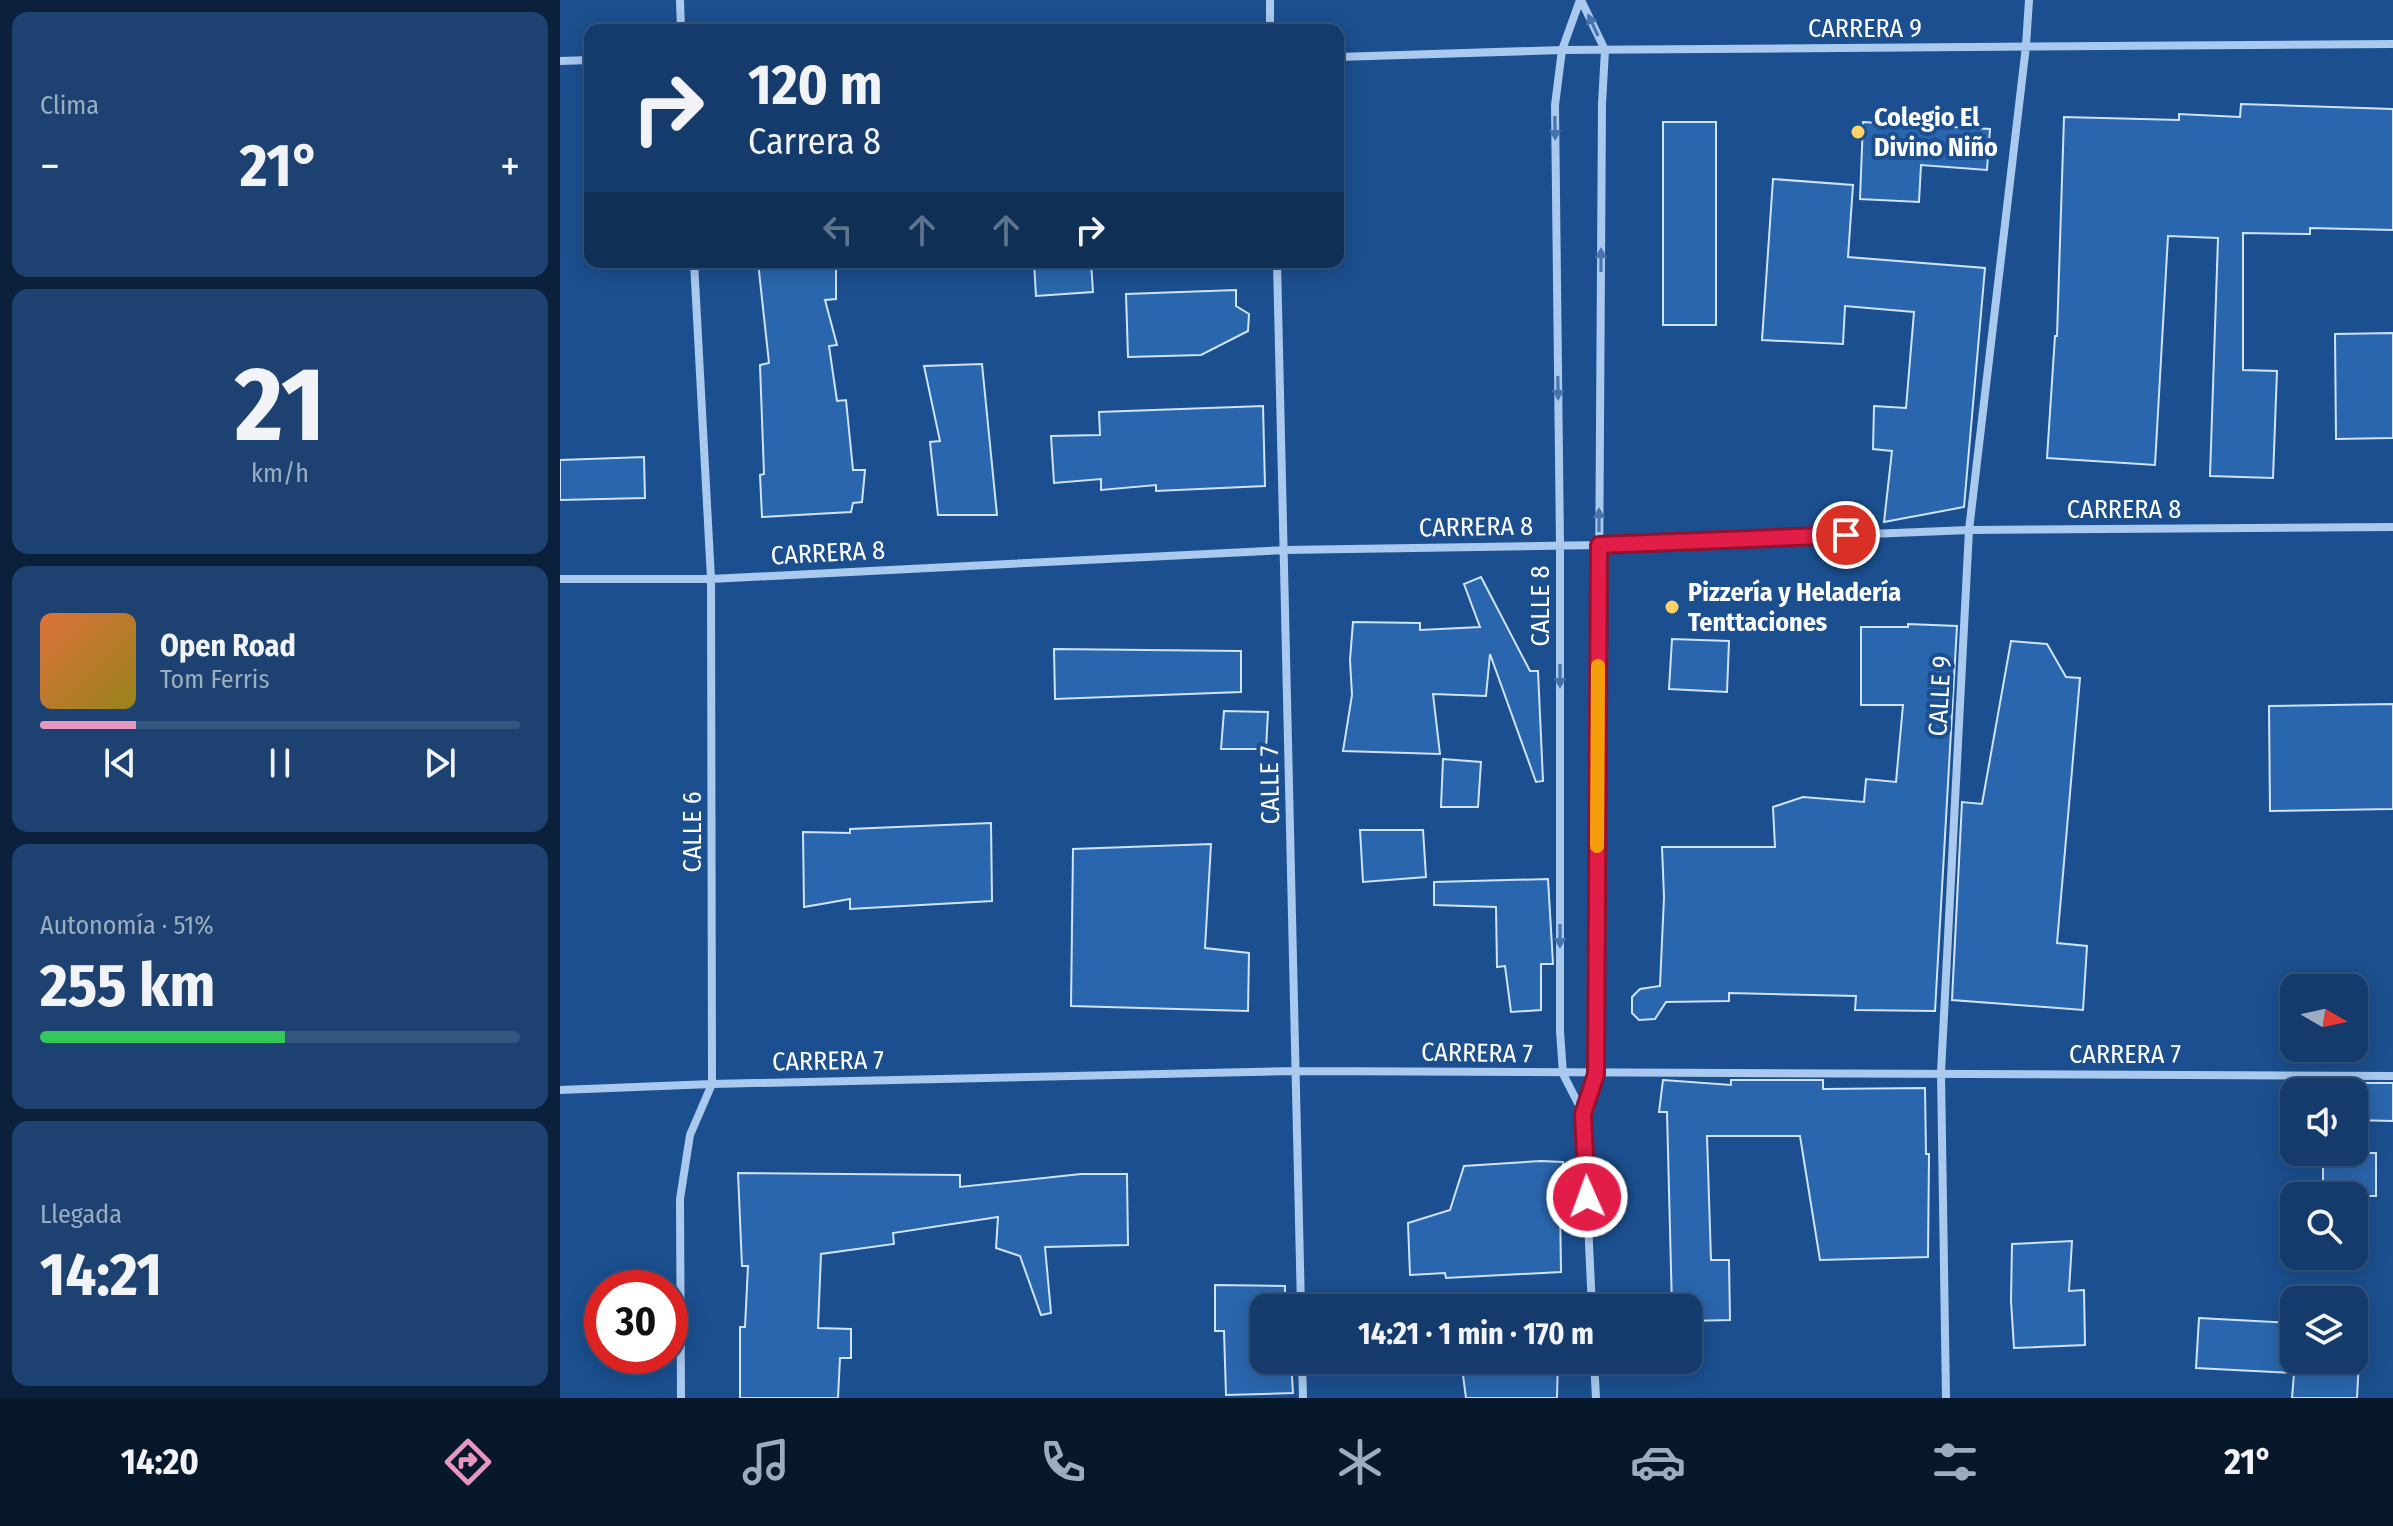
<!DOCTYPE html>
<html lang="es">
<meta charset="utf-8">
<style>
body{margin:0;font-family:"Fira Sans Condensed",sans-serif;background:#1d4271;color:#f1f3f6;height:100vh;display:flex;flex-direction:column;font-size:30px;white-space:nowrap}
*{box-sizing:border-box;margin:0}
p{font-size:26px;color:#9dadc1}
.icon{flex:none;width:44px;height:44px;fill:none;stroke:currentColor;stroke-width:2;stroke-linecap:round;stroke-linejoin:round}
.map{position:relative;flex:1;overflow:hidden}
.panel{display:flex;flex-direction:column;gap:12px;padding:12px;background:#0b203b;width:560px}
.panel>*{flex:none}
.top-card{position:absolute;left:24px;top:24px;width:760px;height:244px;border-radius:16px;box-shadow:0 4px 20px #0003,0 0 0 2px #33557e;background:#143b6b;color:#f1f3f6;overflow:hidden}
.needle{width:52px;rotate:99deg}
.tools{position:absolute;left:1720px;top:974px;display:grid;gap:16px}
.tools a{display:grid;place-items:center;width:88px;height:88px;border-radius:16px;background:#143b6b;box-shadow:0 4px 20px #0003,0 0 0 2px #33557e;font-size:40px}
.speed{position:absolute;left:24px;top:1270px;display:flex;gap:16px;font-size:40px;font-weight:700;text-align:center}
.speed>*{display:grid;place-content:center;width:104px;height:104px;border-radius:50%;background:#143b6b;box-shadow:0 4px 20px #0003,0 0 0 2px #33557e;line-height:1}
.speed .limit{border:12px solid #d22;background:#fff;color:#111}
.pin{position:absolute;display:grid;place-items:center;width:68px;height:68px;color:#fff;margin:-34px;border:4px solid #fff;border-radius:50%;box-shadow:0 2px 8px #0007}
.me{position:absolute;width:88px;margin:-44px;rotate:358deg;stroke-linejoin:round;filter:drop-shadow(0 0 6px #0008)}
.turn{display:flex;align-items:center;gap:28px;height:168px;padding:0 32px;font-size:36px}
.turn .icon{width:104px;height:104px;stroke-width:2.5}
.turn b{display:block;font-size:56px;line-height:68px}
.lanes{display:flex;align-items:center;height:76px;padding:0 32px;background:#0003;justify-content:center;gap:40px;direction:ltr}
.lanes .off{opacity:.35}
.big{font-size:60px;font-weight:700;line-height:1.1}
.panel .card{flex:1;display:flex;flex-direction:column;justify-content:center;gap:12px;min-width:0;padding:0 28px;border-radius:16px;background:#1d4271}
.panel .dial{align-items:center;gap:0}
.dial b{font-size:104px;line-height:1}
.song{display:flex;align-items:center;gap:24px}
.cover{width:96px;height:96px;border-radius:12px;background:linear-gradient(135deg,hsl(20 70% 55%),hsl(50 70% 35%))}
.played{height:8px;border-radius:4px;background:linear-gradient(90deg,#e797bd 20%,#33557e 20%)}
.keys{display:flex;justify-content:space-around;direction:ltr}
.heat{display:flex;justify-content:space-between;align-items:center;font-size:44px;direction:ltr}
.charge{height:12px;border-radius:6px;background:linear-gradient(90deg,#34c759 51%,#33557e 0)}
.trip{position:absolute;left:690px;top:1294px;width:452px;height:80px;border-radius:16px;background:#143b6b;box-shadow:0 4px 20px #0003,0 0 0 2px #33557e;font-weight:700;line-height:80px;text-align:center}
.tab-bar{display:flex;height:128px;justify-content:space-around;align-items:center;background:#08182b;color:#9dadc1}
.tab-bar .icon{width:56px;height:56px}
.tab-bar .active{color:#e797bd}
.tab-bar b{font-size:36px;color:#f1f3f6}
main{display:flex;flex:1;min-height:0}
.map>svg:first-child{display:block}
.building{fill:#2a66ad;stroke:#cfe3fa;stroke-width:2}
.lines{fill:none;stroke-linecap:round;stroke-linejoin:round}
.minor{stroke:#a9c9ee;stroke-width:8}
.oneway{fill:#4674ac}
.route-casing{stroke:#92132f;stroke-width:20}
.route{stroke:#e11d48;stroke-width:14}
.slow{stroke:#f59e0b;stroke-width:14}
.poi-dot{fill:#ffd166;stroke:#1b4f8f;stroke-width:3}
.labels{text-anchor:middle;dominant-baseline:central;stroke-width:8;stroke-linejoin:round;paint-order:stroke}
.street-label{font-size:26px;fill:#fff;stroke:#1b4f8f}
.poi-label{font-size:26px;font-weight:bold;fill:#fff;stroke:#1b4f8f;text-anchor:start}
</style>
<main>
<section class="panel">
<div class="card"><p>Clima</p>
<div class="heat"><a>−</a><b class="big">21°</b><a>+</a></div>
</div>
<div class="card dial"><b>21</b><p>km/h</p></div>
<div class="card">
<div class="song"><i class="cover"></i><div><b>Open Road</b><p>Tom Ferris</p></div></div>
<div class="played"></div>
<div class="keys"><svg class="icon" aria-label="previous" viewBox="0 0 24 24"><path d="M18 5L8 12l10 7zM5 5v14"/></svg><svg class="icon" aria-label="pause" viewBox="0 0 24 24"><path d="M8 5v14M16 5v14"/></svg><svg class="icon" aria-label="next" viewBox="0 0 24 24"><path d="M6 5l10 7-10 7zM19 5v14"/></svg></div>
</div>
<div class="card"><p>Autonomía · 51%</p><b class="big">255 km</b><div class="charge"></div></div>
<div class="card"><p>Llegada</p><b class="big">14:21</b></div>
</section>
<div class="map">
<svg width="1833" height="1398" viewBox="0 0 1833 1398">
<rect width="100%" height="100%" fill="#1b4f8f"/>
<path class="building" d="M1681,104L1833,109V230L1750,228V234L1683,233V370L1717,371L1713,478L1650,476L1658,238L1608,236L1595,465L1487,458L1495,336H1497L1504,117L1619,120V114L1680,117Z
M1103,122H1156V325H1103Z
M1303,122L1430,129L1427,170L1361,165L1359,202L1300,199Z
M1213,179L1293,185L1288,257L1425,268L1404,507L1324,522L1332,451L1313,449L1314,406L1346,408L1354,312L1285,306L1283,344L1202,340Z
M198,262H276V299L265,300L277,345L269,346L277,401L286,400L293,470H305L302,502L293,503L291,512L202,517L200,475L204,474L200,365L209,363Z
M474,262H531L533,292L476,296Z
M676,290V306L689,314L688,331L641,355L568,357L566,294Z
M1833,333V438L1776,439L1775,334Z
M422,364L437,515H378L370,442L380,441L364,366Z
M703,406L705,486L596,491V485L541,490V479L494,483L491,436L540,435L539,412Z
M84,457L85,498L0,500V460Z
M921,577L970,671H978L983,781L976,782L930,654L926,696L873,694L880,754L783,751L792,695L790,660L793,622L860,623V630L920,627L904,584Z
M1348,624L1397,626L1375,1011L1295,1010L1296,996L1169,993V1001L1106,1002L1095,1019L1079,1020L1072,1013V997L1080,989L1100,986L1104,897L1102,847H1215L1213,807L1243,797L1304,802L1306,779L1336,782L1343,705H1301V627H1348Z
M1112,639L1169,641L1167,692L1109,689Z
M1451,641L1487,644L1506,677L1520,678L1497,943L1527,946L1523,1010L1392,1000L1402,802L1422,804Z
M494,649L681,651V692L495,699Z
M1833,704V809L1710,811L1709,706Z
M664,711L708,712L706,749H661Z
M883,759L921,762L918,807H881Z
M431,823L432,901L290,909V899L244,907L243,832L290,833V829Z
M800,830H863L866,877L803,882Z
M651,844L645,948L689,953L688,1011L511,1006L513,849Z
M988,879L993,964H981V1010L951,1012L945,966L937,967L936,907L874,905V882Z
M1103,1080L1171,1085V1080H1263V1089L1365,1088L1366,1154H1369L1368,1257L1260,1260L1240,1136H1147L1151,1260H1169L1170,1320L1128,1321V1308H1112L1107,1112H1099Z
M1794,1083H1833V1121L1794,1120Z
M1763,1153H1816V1196H1763Z
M981,1161L1003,1162V1203H1000L1001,1272L886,1278L885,1273L850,1275L848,1223L890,1210L904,1166Z
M178,1173L400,1175V1187L521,1174H567L568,1245L485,1247L491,1313L481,1315L460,1256L436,1248L438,1217L333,1233L334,1244L261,1254L258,1328L291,1329V1358H280L278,1398H180V1327H185L188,1266H182Z
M1512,1241L1509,1291L1524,1290L1525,1345L1454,1348L1451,1301L1452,1244Z
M655,1285L725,1286V1308H704V1360H731L733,1393L666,1395L664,1331H655Z
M1639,1318L1734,1323V1371L1735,1360H1799L1797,1398H1732L1734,1373L1636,1368Z
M901,1360H998L997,1398H906Z"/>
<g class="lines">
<path class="minor" d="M120,0L121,30
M710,0V30
M1020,0L1002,50L995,105L1000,546V1031L1003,1074L1023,1113
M1021,0L1045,50L1042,104L1036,1074L1023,1114L1032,1308
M778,57L1002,50L1833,44
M0,61L30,60
M717,262L741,1308
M0,579H151L725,550L1039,545L1409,530L1833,527
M0,1090L152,1084L737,1071L1833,1076
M742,1360L743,1398
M1034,1360L1036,1398
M121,1398L120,1199L130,1135L152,1084L151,579L134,262
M1386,1398L1381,1073L1409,530L1466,46L1469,0"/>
</g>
<defs><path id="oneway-solid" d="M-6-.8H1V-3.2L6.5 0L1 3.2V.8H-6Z" transform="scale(2)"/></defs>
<g class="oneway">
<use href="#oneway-solid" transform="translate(1033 25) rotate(-115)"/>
<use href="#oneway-solid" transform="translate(995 128) rotate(89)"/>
<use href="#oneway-solid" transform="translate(1041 260) rotate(-90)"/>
<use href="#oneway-solid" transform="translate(998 388) rotate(89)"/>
<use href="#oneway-solid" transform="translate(1039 520) rotate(-90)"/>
<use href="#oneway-solid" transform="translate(1000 676) rotate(90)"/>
<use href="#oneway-solid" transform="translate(1000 936) rotate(90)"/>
</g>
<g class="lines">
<defs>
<path id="route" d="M1027,1197L1023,1114L1036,1074L1039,545L1286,535"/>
</defs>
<use href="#route" class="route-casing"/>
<use href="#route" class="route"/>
<path class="slow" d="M1037,846L1038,666"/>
</g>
<g class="poi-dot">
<circle cx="1298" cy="132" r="8"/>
<circle cx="1112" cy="607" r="8"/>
</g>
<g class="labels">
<g class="street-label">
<text x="1305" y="28">CARRERA 9</text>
<text x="1564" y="509">CARRERA 8</text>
<text transform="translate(916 527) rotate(-1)">CARRERA 8</text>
<text transform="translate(268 553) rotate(-3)">CARRERA 8</text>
<text transform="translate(980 606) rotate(-90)">CALLE 8</text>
<text transform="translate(1380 696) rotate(-87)">CALLE 9</text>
<text transform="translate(710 785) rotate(-91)">CALLE 7</text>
<text transform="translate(132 832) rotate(-90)">CALLE 6</text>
<text transform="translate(917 1053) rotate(1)">CARRERA 7</text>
<text x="1565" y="1054">CARRERA 7</text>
<text transform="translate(268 1061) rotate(-1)">CARRERA 7</text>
</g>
<g class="poi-label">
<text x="1314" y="117">Colegio El<tspan x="1314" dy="30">Divino Niño</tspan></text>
<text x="1128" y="592">Pizzería y Heladería<tspan x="1128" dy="30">Tenttaciones</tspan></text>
</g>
</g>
</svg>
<div class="tools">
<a><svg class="needle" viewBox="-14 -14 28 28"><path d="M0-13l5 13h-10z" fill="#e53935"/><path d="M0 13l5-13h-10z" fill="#9dadc1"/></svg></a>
<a><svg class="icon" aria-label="sound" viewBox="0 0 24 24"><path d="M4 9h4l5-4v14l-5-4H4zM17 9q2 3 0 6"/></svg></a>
<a><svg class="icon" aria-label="search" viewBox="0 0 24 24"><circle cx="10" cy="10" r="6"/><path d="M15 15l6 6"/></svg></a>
<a><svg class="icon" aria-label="layers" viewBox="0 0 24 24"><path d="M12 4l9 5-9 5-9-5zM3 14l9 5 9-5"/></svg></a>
</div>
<div class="speed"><div class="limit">30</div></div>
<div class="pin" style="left:1286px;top:535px;background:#d93025"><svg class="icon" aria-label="arrive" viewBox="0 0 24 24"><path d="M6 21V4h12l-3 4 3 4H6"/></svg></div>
<svg class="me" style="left:1027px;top:1197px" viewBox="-20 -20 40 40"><circle r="17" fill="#e11d48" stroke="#fff" stroke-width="3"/><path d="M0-11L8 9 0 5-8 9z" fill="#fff"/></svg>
<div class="trip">14:21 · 1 min · 170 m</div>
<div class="top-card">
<div class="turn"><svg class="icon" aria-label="right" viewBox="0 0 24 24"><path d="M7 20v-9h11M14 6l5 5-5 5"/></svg><div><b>120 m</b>Carrera 8</div></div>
<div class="lanes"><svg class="icon off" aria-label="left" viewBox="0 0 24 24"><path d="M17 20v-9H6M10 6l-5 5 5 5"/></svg><svg class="icon off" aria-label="ahead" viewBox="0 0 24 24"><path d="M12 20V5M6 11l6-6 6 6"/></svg><svg class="icon off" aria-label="ahead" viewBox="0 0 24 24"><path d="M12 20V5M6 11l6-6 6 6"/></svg><svg class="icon" aria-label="right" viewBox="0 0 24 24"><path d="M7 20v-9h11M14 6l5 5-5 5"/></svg></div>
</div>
</div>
</main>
<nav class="tab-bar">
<b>14:20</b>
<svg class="icon active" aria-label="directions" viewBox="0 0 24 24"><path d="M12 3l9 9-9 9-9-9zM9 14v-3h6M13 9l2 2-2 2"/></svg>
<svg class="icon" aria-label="music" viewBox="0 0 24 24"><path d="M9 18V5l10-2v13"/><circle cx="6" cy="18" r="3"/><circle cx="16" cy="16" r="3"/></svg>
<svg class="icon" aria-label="phone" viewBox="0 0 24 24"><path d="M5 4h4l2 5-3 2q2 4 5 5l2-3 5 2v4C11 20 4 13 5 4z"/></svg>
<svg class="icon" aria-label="climate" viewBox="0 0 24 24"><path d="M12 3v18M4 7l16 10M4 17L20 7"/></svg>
<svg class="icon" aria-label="car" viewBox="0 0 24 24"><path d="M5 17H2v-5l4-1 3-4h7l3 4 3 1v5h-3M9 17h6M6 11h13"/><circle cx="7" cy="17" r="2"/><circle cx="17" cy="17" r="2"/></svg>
<svg class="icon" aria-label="filters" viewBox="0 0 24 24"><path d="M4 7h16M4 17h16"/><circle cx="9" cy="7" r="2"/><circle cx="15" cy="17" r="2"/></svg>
<b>21°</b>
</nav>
